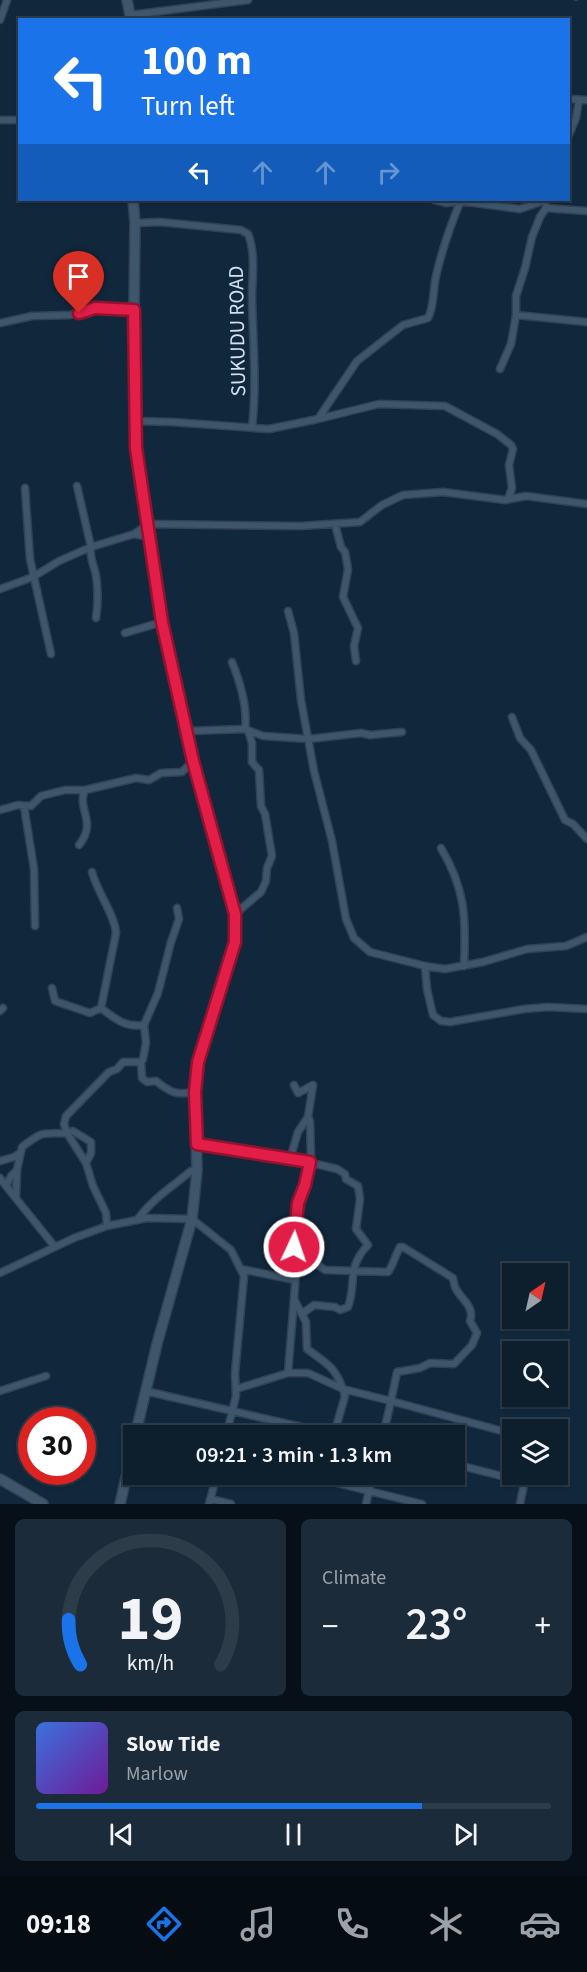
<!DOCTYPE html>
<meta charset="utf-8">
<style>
body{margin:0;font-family:"Source Sans 3",sans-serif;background:#1b2b39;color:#f1f3f6;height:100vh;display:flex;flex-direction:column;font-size:22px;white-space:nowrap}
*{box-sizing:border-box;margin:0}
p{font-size:20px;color:#9aa2aa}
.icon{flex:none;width:33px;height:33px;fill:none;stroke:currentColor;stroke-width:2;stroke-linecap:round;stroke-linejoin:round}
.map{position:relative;height:1504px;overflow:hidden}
.details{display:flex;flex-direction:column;gap:15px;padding:15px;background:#071019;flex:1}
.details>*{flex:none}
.banner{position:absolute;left:18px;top:18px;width:552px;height:183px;border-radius:0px;box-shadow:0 2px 4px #0004,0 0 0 2px #2d3c49;background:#1a73e8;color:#fff;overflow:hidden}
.needle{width:39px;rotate:34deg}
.buttons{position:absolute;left:502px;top:1263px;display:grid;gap:12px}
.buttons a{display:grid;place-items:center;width:66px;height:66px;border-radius:0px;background:#0d1e2d;box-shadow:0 2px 4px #0004,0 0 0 2px #2d3c49;font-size:30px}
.speed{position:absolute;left:18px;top:1407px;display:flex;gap:12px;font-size:30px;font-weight:700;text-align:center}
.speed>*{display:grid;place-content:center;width:78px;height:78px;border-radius:50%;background:#0d1e2d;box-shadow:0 2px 4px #0004,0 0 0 2px #2d3c49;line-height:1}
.speed .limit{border:9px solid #d22;background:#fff;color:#111}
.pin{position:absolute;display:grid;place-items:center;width:51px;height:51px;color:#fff;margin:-62px -26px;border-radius:50% 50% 50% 0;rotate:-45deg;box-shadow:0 0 6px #0007}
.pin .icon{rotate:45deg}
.me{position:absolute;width:66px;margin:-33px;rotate:3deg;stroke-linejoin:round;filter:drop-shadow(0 0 4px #0008)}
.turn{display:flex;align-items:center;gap:21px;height:126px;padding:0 24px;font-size:27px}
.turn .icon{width:78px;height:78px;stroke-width:2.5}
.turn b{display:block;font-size:42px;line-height:51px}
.lanes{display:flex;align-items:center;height:57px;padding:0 24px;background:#0003;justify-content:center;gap:30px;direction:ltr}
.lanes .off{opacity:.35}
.big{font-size:45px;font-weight:600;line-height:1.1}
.details .widget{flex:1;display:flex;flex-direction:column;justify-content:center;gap:9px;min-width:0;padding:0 21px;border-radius:9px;background:#1b2b39}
.details .dial{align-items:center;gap:0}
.dial svg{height:156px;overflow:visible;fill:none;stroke:#2d3c49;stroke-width:7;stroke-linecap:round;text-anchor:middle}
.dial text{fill:#f1f3f6;stroke:none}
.song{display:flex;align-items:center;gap:18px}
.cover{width:72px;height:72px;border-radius:9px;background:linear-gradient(135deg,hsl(220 70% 55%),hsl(280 70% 35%))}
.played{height:6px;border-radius:3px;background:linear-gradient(90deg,#1a73e8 75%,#2d3c49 75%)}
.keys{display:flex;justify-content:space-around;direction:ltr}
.heat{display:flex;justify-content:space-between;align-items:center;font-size:33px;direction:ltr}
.details .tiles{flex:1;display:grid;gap:15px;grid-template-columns:1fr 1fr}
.widget:last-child{grid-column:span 2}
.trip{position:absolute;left:123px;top:1425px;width:342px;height:60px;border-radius:0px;background:#0d1e2d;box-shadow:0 2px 4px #0004,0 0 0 2px #2d3c49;font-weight:600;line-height:60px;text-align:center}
.dock{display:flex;height:96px;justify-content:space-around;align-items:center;background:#050c12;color:#9aa2aa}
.dock .icon{width:42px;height:42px}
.dock .on{color:#1a73e8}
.dock b{font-size:27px;color:#f1f3f6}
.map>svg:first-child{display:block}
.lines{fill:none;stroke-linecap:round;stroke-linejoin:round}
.stream{stroke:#405758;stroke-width:1.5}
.street-casing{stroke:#334253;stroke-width:9}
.secondary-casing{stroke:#334253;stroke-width:12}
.street{stroke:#3e566c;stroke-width:6}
.secondary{stroke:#3e566c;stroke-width:9}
.route-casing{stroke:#92132f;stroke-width:15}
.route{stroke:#e11d48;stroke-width:10}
.labels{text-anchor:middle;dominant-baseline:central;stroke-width:6;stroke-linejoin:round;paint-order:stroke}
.street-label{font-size:21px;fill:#d4e2ef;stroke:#11283c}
</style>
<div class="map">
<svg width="587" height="1504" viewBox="0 0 587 1504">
<rect width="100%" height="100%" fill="#11283c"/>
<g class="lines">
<path class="stream" d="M575,0H577"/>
<defs>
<path id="street" d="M130,15L248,0
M0,20L7,0
M568,99L587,100
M0,120H20
M568,137L576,118L579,100
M434,200L446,203L460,201L520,209L546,200
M546,206V208L587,211
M135,223L160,222L241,230L248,234C256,253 252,278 252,298C253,341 257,385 252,428
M516,315L587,322
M0,323L32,316L70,315L95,308L134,310
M500,369L511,344L516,315V296L525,268L532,237L540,217L546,208
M318,419L379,404L445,406L497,434L511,445L513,449L509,465L512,488L508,499
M136,421L172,422L269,429L318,419L357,361L403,325L428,318C434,308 433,289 436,276C442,250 451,224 461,200
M77,486L91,547C89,557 94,565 96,575C98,589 98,604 96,618
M25,488L30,559L51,654
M335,524L341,547L345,552L348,569L343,597L358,628L354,646L356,661
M134,534L150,537
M0,589L33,577L59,561L91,547L134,534L149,524L301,526L360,522L382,505L403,495L443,492L505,500L526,496L587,504
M288,611L294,633L301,700L314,771L332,841L346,919L354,938L370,952L425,966L445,969L483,962L527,949L566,946L587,937
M125,633L162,622
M232,662C240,682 248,707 245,729
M512,717L520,738L531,750L565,820L573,824L587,839
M188,731L245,729L263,736L309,739L361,733L370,735L402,732
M24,806L34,869L35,926
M0,810L18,805L31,806L41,796L65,790H85L136,778L149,780L161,773L182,772L193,761
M79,845C98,822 76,808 85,790
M441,848C466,890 466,919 464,966
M92,872C97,892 115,915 116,933L101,1008C115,1019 126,1028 144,1025
M235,914L261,892L266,881L267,868L272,856L265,814L261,806L259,770L252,762V743L248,730
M425,966L427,989L433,1015L441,1021L450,1022L524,1009L548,1007L587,1009
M52,988L55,1001L90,1013L101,1008
M0,1011L3,1008
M141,1062L142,1078L147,1082L156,1081C171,1093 176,1095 195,1092
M294,1085L298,1093L313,1085
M308,1117L310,1121L311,1156L305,1185L298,1203L294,1227V1247L297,1259L294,1299L306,1322L307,1349C329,1365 337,1368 345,1396L334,1434
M197,1144L295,1159L337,1169L345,1174L346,1179L358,1186L360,1199L356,1229L368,1245C346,1268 357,1282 348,1307L340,1310L335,1307L314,1305L302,1314
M290,1159L298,1132L308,1117L313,1085
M0,1161L14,1157L20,1153
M0,1178L6,1186
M16,1198L17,1170
M138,1219C151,1200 173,1186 191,1171H197
M107,1226L106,1213L93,1186L86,1163L91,1153V1142L73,1131L67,1133L64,1124L66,1116L109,1072L117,1069L123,1062H141L143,1059L146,1043L144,1025L158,993L171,942L179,919L177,908
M55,1247L6,1186L11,1176L17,1170L22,1147C44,1130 41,1134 67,1133L86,1163
M241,1269L295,1280
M0,1273L74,1238L107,1226L147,1218L192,1219L231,1250L244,1276L235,1373L236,1396L226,1436
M288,1373L294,1299
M236,1389L288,1373H308L343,1389L391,1401L397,1372L420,1368L430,1363L454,1364L472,1345L477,1333L470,1321C475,1307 462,1300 456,1289C454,1286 454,1282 453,1278L403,1247H400C395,1255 394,1264 388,1272L325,1270L318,1265L296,1262
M0,1391L46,1376
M145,1391L341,1436
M135,1433L145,1436
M383,1436L391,1401L513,1434
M454,1464L525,1482
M301,1474L369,1491L373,1474
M210,1499L231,1504
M209,1504L217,1474
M366,1504L369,1491L422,1504
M520,1504L526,1474"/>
<path id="secondary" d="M127,0L131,20
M133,200L135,223L134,310L136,448L140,485L149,524L162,622L177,689L188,731L193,761L235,914V942L198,1062L195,1092L197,1171L192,1219L157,1344L135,1436
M0,1479L43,1504
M120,1504L134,1442"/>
</defs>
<use href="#street" class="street-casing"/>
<use href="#secondary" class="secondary-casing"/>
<use href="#street" class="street"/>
<use href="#secondary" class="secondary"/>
</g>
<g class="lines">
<defs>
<path id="route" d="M79,313L95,308L134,310L136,448L162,622L193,761L235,914V942L198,1062L195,1092L197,1144L310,1162L305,1185L298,1203L294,1247"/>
</defs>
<use href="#route" class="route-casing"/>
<use href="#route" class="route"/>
</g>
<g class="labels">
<g class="street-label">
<text transform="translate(237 331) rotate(-91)">SUKUDU ROAD</text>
</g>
</g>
</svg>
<div class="buttons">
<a><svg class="needle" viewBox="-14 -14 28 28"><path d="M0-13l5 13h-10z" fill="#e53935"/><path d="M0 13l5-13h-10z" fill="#9aa2aa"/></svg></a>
<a><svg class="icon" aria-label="search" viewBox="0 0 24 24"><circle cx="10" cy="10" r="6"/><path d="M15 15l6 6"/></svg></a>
<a><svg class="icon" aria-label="layers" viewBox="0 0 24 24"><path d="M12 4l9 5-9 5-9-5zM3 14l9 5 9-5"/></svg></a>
</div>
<div class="speed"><div class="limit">30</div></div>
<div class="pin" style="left:79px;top:313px;background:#d93025"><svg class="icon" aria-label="arrive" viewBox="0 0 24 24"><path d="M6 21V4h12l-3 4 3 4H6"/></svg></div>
<svg class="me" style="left:294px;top:1247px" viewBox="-20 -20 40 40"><circle r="17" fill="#e11d48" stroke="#fff" stroke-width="3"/><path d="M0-11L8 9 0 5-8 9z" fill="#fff"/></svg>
<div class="trip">09:21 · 3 min · 1.3 km</div>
<div class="banner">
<div class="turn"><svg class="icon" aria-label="left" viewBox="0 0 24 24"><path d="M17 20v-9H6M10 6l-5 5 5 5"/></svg><div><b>100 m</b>Turn left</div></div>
<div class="lanes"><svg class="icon" aria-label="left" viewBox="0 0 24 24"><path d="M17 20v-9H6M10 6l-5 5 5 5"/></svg><svg class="icon off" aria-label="ahead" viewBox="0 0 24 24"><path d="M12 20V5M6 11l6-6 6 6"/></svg><svg class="icon off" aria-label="ahead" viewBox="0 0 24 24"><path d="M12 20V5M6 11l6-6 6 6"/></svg><svg class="icon off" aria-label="right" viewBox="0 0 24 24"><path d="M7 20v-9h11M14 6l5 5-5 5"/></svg></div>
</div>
</div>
<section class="details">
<div class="tiles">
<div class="widget dial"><svg viewBox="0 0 100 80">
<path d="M14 69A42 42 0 1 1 86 69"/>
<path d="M14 69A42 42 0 0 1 8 46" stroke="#1a73e8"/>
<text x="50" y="56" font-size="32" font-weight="700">19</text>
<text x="50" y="72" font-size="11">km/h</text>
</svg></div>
<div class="widget"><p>Climate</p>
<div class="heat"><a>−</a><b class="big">23°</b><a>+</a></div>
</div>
<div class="widget">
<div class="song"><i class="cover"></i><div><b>Slow Tide</b><p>Marlow</p></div></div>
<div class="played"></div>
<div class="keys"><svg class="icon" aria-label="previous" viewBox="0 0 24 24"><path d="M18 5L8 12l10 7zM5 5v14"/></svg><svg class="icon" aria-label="pause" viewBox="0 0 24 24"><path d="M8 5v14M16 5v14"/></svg><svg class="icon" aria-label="next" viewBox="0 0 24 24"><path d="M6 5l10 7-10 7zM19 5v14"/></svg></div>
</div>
</div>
</section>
<nav class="dock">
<b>09:18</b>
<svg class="icon on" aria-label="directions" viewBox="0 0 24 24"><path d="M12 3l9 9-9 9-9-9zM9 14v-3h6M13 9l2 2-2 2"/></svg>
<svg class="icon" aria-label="music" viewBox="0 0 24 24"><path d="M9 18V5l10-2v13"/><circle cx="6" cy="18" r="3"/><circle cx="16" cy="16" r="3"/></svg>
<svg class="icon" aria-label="phone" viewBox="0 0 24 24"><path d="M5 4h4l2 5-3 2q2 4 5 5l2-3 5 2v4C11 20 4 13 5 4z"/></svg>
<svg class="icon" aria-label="climate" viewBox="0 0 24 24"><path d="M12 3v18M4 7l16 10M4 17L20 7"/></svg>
<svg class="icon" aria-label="car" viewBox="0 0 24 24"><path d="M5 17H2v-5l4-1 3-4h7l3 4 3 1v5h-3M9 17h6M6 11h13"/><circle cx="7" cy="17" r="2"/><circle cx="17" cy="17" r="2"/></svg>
</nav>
